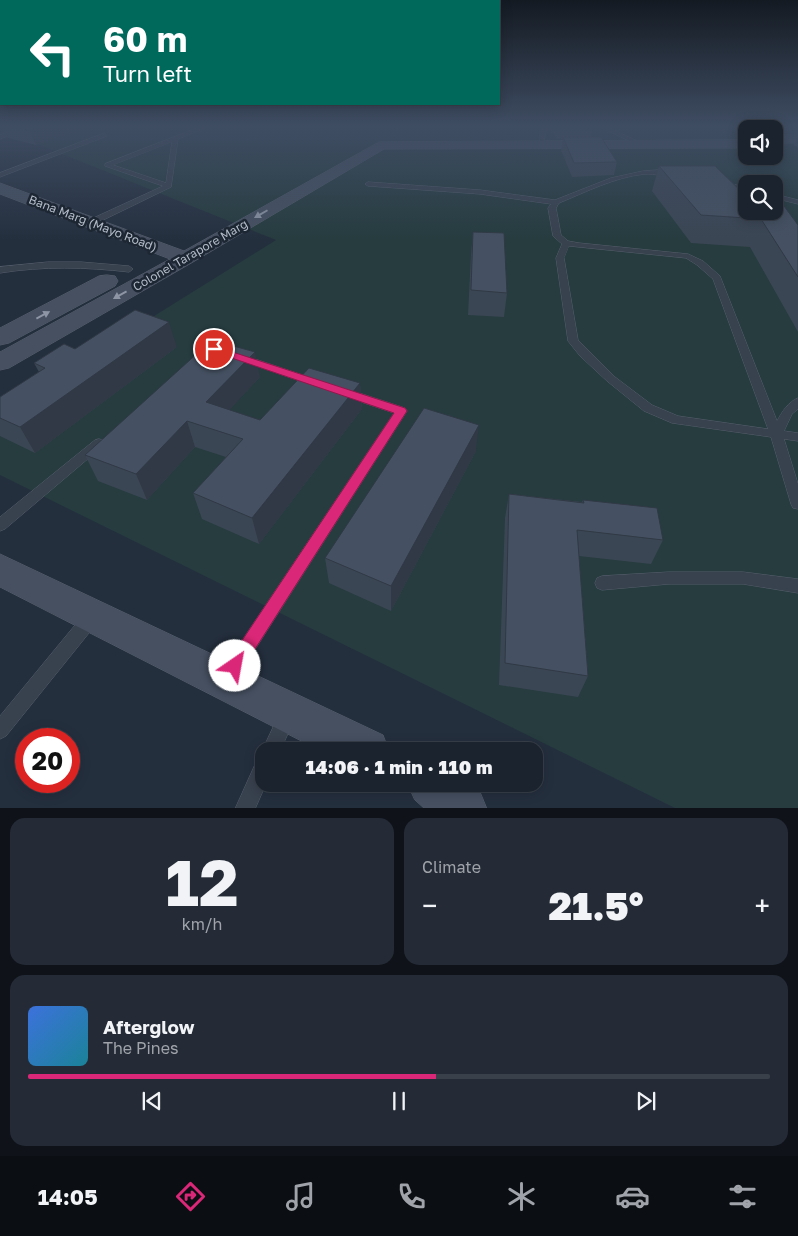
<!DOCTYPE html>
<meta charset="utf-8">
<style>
body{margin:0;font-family:"Golos Text",sans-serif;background:#242b36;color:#f1f3f6;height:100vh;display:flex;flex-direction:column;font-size:19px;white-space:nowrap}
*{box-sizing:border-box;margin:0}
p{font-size:16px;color:#a0a4aa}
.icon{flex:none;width:28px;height:28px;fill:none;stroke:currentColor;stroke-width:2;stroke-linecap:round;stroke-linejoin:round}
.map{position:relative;height:808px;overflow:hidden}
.panel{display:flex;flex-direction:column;gap:10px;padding:10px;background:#0f1319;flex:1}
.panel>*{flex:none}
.banner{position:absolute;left:0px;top:0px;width:500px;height:105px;box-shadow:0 2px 12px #0003,0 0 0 1px #39404a;background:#00695c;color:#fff;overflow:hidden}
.tools{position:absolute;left:738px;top:120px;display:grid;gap:10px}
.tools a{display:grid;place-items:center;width:45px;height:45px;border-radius:10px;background:#1b232e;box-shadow:0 2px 12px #0003,0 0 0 1px #39404a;font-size:25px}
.speed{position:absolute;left:15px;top:728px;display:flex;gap:10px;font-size:25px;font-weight:700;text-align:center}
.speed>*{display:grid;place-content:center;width:65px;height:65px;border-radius:50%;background:#1b232e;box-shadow:0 2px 12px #0003,0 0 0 1px #39404a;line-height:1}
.speed .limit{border:8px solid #d22;background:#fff;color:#111}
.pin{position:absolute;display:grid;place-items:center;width:42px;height:42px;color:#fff;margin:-21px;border:2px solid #fff;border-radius:50%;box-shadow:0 1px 5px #0007}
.me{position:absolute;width:55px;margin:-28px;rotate:33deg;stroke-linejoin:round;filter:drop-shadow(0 0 4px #0008)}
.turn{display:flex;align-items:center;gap:18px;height:105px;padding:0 20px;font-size:22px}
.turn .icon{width:65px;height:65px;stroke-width:2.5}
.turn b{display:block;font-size:35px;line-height:42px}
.big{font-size:38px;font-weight:800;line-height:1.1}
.panel .widget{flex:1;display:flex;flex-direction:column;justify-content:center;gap:8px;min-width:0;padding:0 18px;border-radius:15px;background:#242b36}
.panel .dial{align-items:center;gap:0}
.dial b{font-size:65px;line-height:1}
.song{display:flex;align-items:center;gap:15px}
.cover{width:60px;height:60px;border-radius:8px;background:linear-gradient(135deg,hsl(220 70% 55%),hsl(190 70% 35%))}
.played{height:5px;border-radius:2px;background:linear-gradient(90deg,#db2777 55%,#39404a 55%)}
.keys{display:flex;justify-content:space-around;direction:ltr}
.heat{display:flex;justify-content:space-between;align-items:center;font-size:28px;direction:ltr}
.panel .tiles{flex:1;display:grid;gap:10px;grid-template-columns:1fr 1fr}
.widget:last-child{grid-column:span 2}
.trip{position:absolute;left:255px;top:742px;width:288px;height:50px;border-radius:15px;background:#1b232e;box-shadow:0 2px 12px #0003,0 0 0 1px #39404a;font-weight:800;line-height:50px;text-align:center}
.dock{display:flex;height:80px;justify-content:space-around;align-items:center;background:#0b0e12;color:#a0a4aa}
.dock .icon{width:35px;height:35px}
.dock .on{color:#db2777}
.dock b{font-size:22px;color:#f1f3f6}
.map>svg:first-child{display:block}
.green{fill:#263c3f;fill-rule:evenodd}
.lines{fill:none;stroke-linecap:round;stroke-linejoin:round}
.lane-casing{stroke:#565f6c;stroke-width:1}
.secondary-casing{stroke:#565f6c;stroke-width:1}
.lane{fill:#38414e;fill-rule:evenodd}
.secondary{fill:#465061;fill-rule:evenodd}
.wall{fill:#3b4654}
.shaded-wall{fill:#303945}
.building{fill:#455162;stroke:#303945}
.oneway{fill:#8e96a5}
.route{fill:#db2777;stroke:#8e194d}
.labels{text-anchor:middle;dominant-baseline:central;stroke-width:5;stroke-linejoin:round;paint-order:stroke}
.far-street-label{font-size:12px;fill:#b4bcc9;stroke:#1d2633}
</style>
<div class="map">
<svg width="798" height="809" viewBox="0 0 798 809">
<rect width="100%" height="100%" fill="#242f3e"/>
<path class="green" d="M0,126H798V808H675L0,475V412L276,240L0,129ZM746,129H774V156H746ZM746,184H774V211H746Z"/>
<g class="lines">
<defs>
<path id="lane" d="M25,126H34L0,139V135Z
M202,126H210L178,139L171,187L95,224H89V220L163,186L105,166V164ZM172,142L166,183L113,165Z
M396,126H403L398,129Z
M546,126H554L546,131L544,141H540V130Z
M598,126H606L635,140L630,141Z
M105,133L107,136L0,177V173Z
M658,170L676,173C669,177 654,174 645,174C615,177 586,192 559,203L556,208L561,235L568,241L579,243L688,254L703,261L720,276L777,421C782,412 788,402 798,398V409L792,414L784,431L798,433V441L784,439L798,484V509L793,508L791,504L771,437L672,423L644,411L607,381L580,356L568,341L556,258L562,244L553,236L548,208L551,204L480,194L368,186L365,184L368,182L480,190L555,200L611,178L643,171ZM569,246L686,258L697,265L713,279L768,429L678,416L652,405L615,377L578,340L564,258Z
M722,182L746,187V191L720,185V183Z
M774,194L798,200V204L774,198Z
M48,262H81L129,266L133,269L129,272C86,267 43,266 0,273V267Z
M243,355L317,380L318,382L313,385L309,384L239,360L238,358Z
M347,389L405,408L407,411L233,684L227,686L221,684L219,678L221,672L394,413L343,396L341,393Z
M99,439L103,440L105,443L103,446L5,529L0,531V517L95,440Z
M669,572H743L798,579V593L743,584H669L602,590L597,588L595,583L597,578L602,576Z
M91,611L97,613L99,618L97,623L6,736L0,739V716L85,613Z
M287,707L293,710L296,716L280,751H264V756L262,751L281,710Z
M264,758V784H266L255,809H235L257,760Z"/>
<path id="secondary" d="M774,135H798V143H774Z
M746,140V148L384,149L193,262L9,368L0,370V352L170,259L0,194V183L184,251L379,142Z
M107,275L115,276L118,281L115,286L9,343L0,345V328L99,276Z
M0,554L383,735L389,751H321L0,587Z
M408,784H469L480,792L487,809H425L415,800Z"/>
</defs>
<use href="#lane" class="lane-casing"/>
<use href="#secondary" class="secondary-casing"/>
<use href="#lane" class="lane"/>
<use href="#secondary" class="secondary"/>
</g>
<path class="wall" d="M0,126H88L36,145L8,138L6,132L0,134Z
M552,126H593L591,137L617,162L614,175L572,177L561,150L563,139H556L552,130Z
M767,126H798V134L777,133L774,131V129H771Z
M798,134V148L794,145Z
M659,166L746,211L798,225V332L750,247L691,243L652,191Z
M473,232L507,293L504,317L468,315L471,254Z
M177,347L35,453L0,436V397L39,372L34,363L75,349Z
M260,377L229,410L260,420L360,383L362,409L259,544L202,519L193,493L226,457L195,447L147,500L98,481L85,455Z
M476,451L391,611L329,583L325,558Z
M509,494L582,502L583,500L663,540L651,564L579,556L588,676L578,697L499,685L505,518Z"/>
<path class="shaded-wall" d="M0,126H4L6,132L0,134Z
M44,126H88L36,145L30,131Z
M169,322L177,347L35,453L20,427Z
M255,352L260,377L213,428L206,402Z
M360,383L362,409L259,544L252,518Z
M187,421L195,447L147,500L136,474Z
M479,425L476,451L391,611V586Z"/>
<path class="building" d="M12,126H44L30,131Z
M563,137H601L617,162L574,163Z
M659,166H715L746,196V211H774V205L784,206L798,225V277L761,219L701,215Z
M473,232L504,233L507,293L471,290Z
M135,310L169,322L20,427L0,418V397L45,368L34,363L64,344L75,349Z
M212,340L255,352L206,402L260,420L309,368L360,383L252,518L193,493L243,439L187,421L136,474L85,455Z
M424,408L479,425L391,586L325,558Z
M509,494L584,503L583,500L657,508L663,540L577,530L588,676L505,663Z"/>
<defs><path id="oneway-solid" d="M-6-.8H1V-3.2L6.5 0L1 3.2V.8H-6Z" transform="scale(1.25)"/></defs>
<g class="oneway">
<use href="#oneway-solid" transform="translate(261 214) rotate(150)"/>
<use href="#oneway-solid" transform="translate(120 295) rotate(151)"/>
<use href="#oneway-solid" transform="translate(43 315) rotate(-28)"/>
</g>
<linearGradient id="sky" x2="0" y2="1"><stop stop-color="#141a22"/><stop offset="0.53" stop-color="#3f4d63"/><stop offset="1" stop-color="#3f4d63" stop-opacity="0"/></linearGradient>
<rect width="798" height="239" fill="url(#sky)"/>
<path class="route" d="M214,346L405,408L407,411L241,671L235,674L229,671L227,666L229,660L394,413L211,351V347Z"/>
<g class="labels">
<g class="far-street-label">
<text transform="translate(93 223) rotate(21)">Bana Marg (Mayo Road)</text>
<text transform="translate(190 255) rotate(-30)">Colonel Tarapore Marg</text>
</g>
</g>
</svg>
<div class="tools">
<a><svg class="icon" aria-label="sound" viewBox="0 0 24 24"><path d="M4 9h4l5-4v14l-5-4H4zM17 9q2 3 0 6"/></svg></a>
<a><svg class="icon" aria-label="search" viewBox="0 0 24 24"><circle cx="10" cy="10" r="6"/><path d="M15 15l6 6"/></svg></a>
</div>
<div class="speed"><div class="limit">20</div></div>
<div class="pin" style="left:214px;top:349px;background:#d93025"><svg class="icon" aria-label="arrive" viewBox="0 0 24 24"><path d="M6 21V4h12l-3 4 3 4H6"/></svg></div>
<svg class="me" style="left:235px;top:666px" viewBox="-20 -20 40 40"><circle r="19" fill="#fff"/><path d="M0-13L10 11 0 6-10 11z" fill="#db2777"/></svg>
<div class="trip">14:06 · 1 min · 110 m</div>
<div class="banner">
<div class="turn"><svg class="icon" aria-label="left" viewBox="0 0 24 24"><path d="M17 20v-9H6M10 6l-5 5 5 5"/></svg><div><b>60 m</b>Turn left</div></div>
</div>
</div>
<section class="panel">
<div class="tiles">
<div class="widget dial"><b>12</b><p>km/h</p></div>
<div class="widget"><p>Climate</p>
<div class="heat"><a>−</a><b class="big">21.5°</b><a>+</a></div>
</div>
<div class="widget">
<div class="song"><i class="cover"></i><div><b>Afterglow</b><p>The Pines</p></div></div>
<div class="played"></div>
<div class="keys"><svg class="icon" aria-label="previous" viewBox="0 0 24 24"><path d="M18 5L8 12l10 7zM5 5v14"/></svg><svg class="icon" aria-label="pause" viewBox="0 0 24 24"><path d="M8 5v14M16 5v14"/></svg><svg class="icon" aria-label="next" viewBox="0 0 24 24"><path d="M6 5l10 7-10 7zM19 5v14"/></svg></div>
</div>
</div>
</section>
<nav class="dock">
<b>14:05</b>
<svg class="icon on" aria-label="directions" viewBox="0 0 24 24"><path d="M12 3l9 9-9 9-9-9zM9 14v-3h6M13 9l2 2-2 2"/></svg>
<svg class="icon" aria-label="music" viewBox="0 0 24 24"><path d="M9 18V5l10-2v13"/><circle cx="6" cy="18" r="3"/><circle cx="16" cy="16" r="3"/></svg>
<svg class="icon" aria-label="phone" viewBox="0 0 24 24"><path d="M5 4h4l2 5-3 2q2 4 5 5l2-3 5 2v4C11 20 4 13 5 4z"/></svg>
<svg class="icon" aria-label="climate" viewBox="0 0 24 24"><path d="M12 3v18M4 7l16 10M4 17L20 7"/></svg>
<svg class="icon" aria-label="car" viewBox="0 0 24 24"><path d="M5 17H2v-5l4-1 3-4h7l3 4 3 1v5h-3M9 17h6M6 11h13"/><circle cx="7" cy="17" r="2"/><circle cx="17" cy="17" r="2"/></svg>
<svg class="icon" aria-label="filters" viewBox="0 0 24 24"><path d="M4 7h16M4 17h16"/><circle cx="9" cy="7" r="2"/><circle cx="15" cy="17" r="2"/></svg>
</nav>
